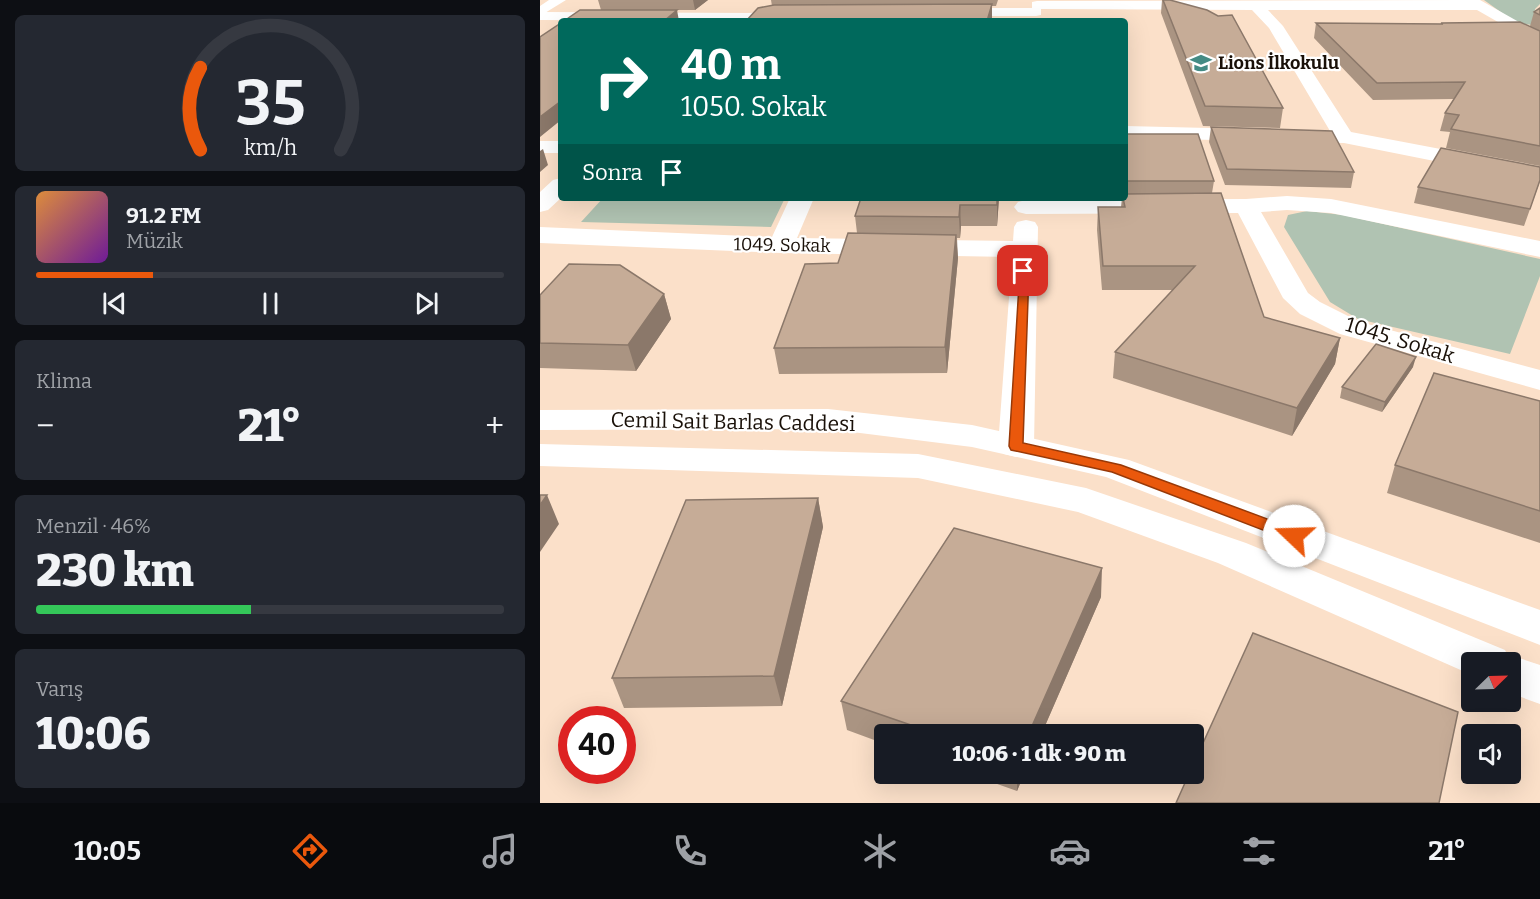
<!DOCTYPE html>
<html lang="tr">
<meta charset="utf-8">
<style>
body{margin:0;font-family:Bitter,serif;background:#242831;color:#f1f3f6;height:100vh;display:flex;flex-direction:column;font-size:22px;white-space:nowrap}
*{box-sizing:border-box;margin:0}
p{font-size:20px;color:#9ea1a6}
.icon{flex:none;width:33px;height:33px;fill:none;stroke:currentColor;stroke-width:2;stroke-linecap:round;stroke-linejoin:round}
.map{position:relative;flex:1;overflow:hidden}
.sheet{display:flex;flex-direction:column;gap:15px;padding:15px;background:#0d0f14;width:540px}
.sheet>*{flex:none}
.guide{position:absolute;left:18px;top:18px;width:570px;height:183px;border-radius:6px;box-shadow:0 6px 24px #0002;background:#00695c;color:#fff;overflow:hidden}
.needle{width:39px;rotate:67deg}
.controls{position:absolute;left:921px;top:652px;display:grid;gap:12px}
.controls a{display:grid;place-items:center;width:60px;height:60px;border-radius:6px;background:#171b24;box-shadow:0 6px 24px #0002;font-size:30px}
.speed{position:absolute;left:18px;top:706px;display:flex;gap:12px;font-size:30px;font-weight:700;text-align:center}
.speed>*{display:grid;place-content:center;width:78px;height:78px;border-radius:50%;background:#171b24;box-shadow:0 6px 24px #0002;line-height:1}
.speed .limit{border:9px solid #d22;background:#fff;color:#111}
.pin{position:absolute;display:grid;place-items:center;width:51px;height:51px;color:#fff;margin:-26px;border-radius:12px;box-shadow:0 3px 9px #0006}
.me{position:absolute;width:66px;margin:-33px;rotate:291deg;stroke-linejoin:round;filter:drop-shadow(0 0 4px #0008)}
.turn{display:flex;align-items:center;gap:21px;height:126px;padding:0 24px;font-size:27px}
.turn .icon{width:78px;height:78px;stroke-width:2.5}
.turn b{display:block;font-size:42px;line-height:51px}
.then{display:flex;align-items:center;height:57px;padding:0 24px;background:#0003;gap:12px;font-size:22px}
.big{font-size:45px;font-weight:800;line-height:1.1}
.sheet .tile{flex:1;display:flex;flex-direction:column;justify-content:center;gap:9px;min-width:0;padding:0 21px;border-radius:9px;background:#242831}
.sheet .dial{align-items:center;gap:0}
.dial svg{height:156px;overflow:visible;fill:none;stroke:#363941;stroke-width:7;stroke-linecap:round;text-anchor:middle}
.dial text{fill:#f1f3f6;stroke:none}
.song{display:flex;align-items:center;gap:18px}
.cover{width:72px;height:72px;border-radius:9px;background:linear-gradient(135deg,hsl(30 70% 55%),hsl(280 70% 35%))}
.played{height:6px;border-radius:3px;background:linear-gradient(90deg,#ea580c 25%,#363941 25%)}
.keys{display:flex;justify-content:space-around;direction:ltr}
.heat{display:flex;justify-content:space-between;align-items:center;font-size:33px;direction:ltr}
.charge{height:9px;border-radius:4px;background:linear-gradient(90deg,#34c759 46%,#363941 0)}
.trip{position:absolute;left:334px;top:724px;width:330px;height:60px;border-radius:6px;background:#171b24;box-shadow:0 6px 24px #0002;font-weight:800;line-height:60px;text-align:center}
.dock{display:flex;height:96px;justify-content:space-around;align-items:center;background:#090b0e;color:#9ea1a6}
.dock .icon{width:42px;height:42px}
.dock .selected{color:#ea580c}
.dock b{font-size:27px;color:#f1f3f6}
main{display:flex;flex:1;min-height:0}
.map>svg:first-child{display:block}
.green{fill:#b0c3b2}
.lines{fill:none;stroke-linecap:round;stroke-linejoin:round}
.street{fill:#fff;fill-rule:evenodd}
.secondary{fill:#fff;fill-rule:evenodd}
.wall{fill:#aa9482}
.shaded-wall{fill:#8b786a}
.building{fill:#c6ac97;stroke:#8b786a;stroke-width:1.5}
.route{fill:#ea580c;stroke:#983908;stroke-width:1.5}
.labels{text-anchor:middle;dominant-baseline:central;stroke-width:4.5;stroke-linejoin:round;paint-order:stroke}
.far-poi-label{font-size:18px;font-weight:bold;fill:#191008;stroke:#fff;text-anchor:start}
.far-street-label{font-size:18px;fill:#191008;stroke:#fff}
.street-label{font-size:21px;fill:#191008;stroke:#fff}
</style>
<main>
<section class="sheet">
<div class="tile dial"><svg viewBox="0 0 100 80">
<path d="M14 69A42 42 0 1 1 86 69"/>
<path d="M14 69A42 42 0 0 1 14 27" stroke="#ea580c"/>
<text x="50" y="56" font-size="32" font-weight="700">35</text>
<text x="50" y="72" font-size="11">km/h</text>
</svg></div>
<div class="tile">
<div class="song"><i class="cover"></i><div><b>91.2 FM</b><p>Müzik</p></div></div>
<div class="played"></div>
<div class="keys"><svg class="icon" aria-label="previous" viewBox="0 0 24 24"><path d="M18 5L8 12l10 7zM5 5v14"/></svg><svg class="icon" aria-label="pause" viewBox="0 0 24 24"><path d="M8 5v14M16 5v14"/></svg><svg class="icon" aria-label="next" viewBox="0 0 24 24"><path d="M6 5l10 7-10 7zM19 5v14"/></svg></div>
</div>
<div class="tile"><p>Klima</p>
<div class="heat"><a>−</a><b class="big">21°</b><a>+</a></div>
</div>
<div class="tile"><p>Menzil · 46%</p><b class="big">230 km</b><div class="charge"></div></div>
<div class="tile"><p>Varış</p><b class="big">10:06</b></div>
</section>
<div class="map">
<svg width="1000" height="803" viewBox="0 0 1000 803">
<rect width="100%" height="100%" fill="#fbe0c9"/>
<path class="green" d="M944,0H1000V4L995,9L993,25L976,23Z
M63,198H245L231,227L41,222Z
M767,211L803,215L1000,259V276L970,354L818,319L790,302L744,227L748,215Z"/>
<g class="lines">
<path class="street" d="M923,0H940L1000,34V46L937,10H728L743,26L811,132L1000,168V182L804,143L585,138V126L790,131L729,28L712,10L501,9V15L496,16H407L400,12L407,8H492V2L497,1Z
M253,9L258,10L260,13L258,16L215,21L0,20V12L210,13Z
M0,141H21V153H0Z
M21,178V198L8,210L0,212V192L13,180Z
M747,196L791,199L1000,241V257L791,213L747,210L721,212L768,293L780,302L820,322L1000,370V390L800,334L760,314L743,298L698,213L486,214L478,212L474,207L478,202L486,200L706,199Z
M250,198H274L257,238L473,241L474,227L477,222L486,220L495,222L498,227L494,446L488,454L476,457L464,454L458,446L472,257L241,253L0,243V227L232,237Z"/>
<path class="secondary" d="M9,0H26L0,16V6Z
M288,409L432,425L589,460L1000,610V645L566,477L432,447L288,429L0,430V410Z
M0,444L378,454L546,488L706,543L965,650L967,654L1000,665V704L970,693V663H932V675L678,563L538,512L378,478L0,466Z"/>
</g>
<path class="wall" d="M58,0H168L155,10H61Z
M231,0H458L456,6H452V21H206L232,6Z
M622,0H630L743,108L740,128L663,126L621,13Z
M1000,8V166L906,148L910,132L900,131L905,113L914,99L833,100L774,38L776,23L901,24V23L990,26L994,12Z
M671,127L814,172L811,188L685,185L669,142Z
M585,134L674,181L672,193L724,317L800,338L795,364L752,436L573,378L575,352L633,290H562L557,230L558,207H581L582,198H585Z
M1000,181L984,226L874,203L878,187Z
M459,198L457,226H421L420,238H417L418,258L407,373L239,374L234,348L298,263L317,233L315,216Z
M124,294L131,319L96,371L0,368V295Z
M873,367L842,412L800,398L802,387Z
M1000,401V543L847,493L855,465Z
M278,498L283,527L242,706L84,708L72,678Z
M561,597L501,735H345V744L307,730L301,701Z
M429,774H484L477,791Z"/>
<path class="shaded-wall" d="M153,0H168L155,10Z
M452,4V21H447Z
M137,10L139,21H124Z
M21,101V120L0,137V117Z
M3,149L8,165L0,172V151Z
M457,198H459L457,226Z
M420,205L421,226L420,238L419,217Z
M416,235L418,258L407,373L405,347Z
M124,294L131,319L96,371L88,345Z
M800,338L795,364L752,436L757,408Z
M876,357L873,367L842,412L845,402Z
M7,495L19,524L0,552V505Z
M278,498L283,527L242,706L234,676Z
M562,568L561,597L501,735H488Z
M477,774H484L477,791Z"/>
<path class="building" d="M623,0H630L667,10L678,16L692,15L743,108L665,106Z
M452,4L447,21H206L218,8L234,5Z
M1000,8V15L994,12Z
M40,10H137L124,21H24Z
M980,22L1000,31V146L911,129L919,115L905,113L925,82L837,83L776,23L903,24L901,23Z
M21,23V101L0,117V37Z
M671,127L792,131L814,172L687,169Z
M585,134H658L674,181H585Z
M901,148L1000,167V180L990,209L878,187Z
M681,193L724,317L800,338L757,408L575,352L655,266H563L558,207H585L583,198H585V194Z
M321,198H457V205H420L419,217L315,216Z
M308,233L416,235L405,347L234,348L265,264L298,263Z
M29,264L80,265L124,294L88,345L0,343V295Z
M836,344L876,357L845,402L802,387Z
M894,373L1000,401V511L855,465Z
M0,495H7L0,505Z
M278,498L234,676L72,678L146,500Z
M414,528L562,568L488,735H400L301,701Z
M713,633L918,712L899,803H636L649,774H654V763Z"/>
<path class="route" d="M480,269L489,271L483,443L581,465L760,531L763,536L760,540H749L572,472L471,450L469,446Z"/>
<defs>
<symbol id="school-bare" viewBox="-9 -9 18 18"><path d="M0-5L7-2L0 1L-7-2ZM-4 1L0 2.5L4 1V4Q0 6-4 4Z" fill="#448b84" stroke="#fff" stroke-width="2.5" paint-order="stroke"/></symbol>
</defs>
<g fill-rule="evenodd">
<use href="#school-bare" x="646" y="48" width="30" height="30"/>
</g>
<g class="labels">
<g class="far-poi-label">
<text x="678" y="63">Lions İlkokulu</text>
</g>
<g class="far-street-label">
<text transform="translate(242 245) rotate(1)">1049. Sokak</text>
</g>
<g class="street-label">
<text transform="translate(860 340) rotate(17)">1045. Sokak</text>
<text transform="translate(193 422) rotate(1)">Cemil Sait Barlas Caddesi</text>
</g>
</g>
</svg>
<div class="controls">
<a><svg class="needle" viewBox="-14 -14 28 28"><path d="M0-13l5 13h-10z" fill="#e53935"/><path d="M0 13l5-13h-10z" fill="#9ea1a6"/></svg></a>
<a><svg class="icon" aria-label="sound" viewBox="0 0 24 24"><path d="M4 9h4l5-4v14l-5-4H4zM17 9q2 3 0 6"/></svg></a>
</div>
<div class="speed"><div class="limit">40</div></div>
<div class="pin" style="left:483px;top:271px;background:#d93025"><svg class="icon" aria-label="arrive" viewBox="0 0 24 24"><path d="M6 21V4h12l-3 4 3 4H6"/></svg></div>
<svg class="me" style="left:754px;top:536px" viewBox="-20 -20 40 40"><circle r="19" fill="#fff"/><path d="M0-13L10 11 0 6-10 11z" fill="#ea580c"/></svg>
<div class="trip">10:06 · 1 dk · 90 m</div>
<div class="guide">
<div class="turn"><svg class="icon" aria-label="right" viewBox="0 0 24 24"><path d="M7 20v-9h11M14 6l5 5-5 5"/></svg><div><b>40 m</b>1050. Sokak</div></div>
<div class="then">Sonra<svg class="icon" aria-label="arrive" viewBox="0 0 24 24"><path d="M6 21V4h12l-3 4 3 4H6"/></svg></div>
</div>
</div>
</main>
<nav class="dock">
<b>10:05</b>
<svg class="icon selected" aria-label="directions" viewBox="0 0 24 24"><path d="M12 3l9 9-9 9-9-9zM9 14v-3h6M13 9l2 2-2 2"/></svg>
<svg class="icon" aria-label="music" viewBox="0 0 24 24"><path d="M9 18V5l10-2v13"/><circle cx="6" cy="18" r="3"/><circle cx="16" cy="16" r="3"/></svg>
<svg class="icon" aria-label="phone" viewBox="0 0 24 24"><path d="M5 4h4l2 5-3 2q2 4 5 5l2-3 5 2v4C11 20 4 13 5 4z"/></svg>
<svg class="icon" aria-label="climate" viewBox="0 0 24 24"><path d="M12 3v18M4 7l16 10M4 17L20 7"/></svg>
<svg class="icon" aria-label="car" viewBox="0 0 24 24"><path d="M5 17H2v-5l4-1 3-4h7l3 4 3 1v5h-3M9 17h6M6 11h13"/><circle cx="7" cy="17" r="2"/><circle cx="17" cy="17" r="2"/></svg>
<svg class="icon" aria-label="filters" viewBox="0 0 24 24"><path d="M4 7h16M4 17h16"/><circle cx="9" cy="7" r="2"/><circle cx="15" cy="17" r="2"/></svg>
<b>21°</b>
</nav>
